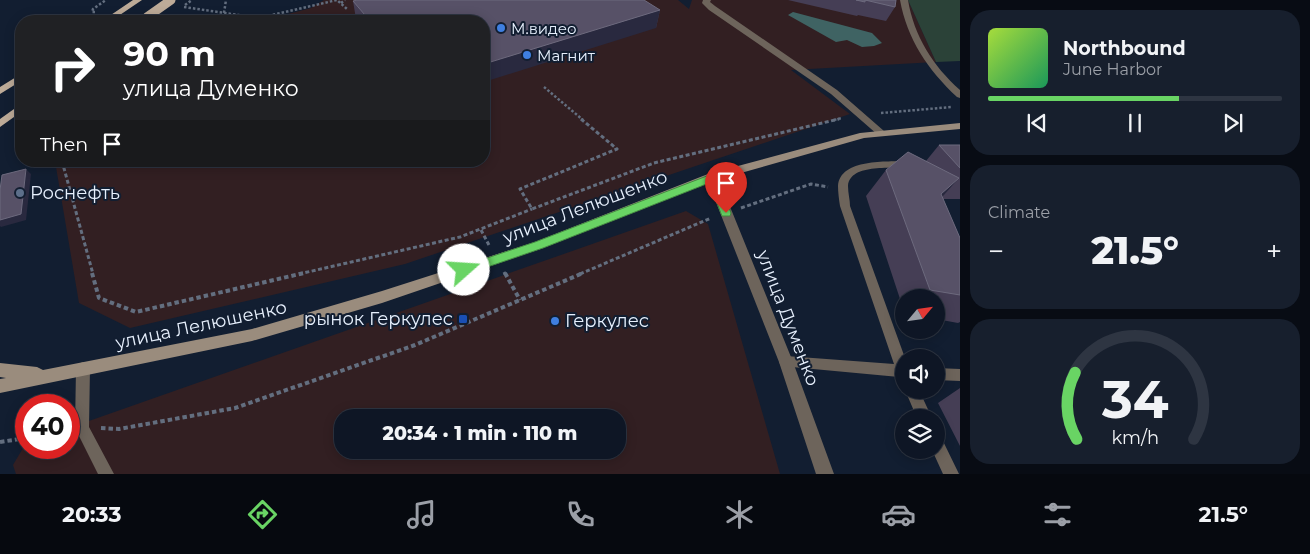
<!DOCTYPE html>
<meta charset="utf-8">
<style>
body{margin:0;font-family:Montserrat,sans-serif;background:#171f2d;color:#f1f3f6;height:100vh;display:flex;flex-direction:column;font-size:19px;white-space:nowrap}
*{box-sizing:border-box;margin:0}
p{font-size:16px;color:#9b9fa7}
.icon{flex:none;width:28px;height:28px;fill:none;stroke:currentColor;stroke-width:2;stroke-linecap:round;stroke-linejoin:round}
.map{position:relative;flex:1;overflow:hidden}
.panel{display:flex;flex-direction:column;gap:10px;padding:10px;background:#080c14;width:350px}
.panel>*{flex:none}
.hud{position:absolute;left:15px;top:15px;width:475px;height:152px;border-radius:20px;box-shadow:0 2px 12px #0003,0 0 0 1px #2e3542;background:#202124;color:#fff;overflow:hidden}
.needle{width:32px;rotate:61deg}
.fabs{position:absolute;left:895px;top:289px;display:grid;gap:10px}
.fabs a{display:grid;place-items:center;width:50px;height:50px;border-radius:50%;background:#0e1625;box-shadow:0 2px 12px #0003,0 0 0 1px #2e3542;font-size:25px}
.speed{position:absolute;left:15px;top:394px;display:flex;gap:10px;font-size:25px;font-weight:700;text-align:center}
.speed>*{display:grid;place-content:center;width:65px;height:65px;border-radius:50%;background:#0e1625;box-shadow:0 2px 12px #0003,0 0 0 1px #2e3542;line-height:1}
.speed .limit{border:8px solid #d22;background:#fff;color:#111}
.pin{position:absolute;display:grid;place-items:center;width:42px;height:42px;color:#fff;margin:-51px -21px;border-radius:50% 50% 50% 0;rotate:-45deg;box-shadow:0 0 5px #0007}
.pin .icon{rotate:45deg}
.me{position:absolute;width:55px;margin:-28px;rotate:71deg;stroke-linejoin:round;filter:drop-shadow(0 0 4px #0008)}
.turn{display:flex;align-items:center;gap:18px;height:105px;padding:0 25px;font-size:22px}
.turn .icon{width:65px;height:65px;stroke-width:2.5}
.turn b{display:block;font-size:35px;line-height:42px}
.then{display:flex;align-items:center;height:48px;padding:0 25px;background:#0003;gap:10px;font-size:19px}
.big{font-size:38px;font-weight:800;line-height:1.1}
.panel .tile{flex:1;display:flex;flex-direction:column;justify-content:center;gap:8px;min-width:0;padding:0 18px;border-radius:20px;background:#171f2d}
.panel .dial{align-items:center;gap:0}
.dial svg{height:130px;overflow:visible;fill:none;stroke:#2e3542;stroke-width:7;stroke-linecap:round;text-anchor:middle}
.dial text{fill:#f1f3f6;stroke:none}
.song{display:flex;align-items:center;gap:15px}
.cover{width:60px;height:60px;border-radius:8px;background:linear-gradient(135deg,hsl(80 70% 55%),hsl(150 70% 35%))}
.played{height:5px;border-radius:2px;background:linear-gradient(90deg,#69d464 65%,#2e3542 65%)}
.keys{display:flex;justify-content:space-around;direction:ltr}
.heat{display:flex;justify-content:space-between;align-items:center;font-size:28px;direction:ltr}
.trip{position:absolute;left:334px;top:409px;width:292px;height:50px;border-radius:20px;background:#0e1625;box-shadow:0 2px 12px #0003,0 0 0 1px #2e3542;font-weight:800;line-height:50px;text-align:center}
.dock{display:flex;height:80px;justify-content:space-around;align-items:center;background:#06090f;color:#9b9fa7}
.dock .icon{width:35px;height:35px}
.dock .on{color:#69d464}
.dock b{font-size:22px;color:#f1f3f6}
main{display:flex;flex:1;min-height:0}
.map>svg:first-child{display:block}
.commercial{fill:#321f22;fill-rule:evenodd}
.green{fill:#2b4238}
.water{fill:#3f6363}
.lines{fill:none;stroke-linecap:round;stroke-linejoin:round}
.path-far2{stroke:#636e7f;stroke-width:2.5;stroke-dasharray:2.5 2;stroke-linecap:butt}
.path-far1{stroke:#636e7f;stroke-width:3;stroke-dasharray:4 2.5;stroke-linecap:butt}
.path{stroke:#636e7f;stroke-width:4;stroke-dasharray:4.5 3;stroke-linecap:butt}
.lane{fill:#6d645b;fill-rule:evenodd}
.street{fill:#6d645b;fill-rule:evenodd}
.secondary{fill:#9a8c7d;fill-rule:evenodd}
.primary{fill:#bdab98;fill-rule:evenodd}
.path-bridge{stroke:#636e7f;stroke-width:2.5;stroke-dasharray:2.5 2;stroke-linecap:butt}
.primary-bridge{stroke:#bdab98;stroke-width:9}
.wall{fill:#453e55}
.shaded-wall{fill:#29293f}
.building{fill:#575167;stroke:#6d6a7e}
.route{fill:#69d464;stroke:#448a41}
.shop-dot{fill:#3f7fe0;stroke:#121e31;stroke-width:2}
.service-dot{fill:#5c6f8a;stroke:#121e31;stroke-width:2}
.transit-dot{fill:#1a4fb4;stroke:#121e31;stroke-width:2}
.labels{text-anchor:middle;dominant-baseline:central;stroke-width:4;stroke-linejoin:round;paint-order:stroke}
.far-poi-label{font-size:15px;fill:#e7f0fd;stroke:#121e31;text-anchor:start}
.poi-label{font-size:18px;fill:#e7f0fd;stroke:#121e31;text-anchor:start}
.street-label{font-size:18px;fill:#e7f0fd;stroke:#121e31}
</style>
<main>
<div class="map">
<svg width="960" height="474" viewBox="0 0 960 474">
<rect width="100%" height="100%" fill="#121e31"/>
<path class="commercial" d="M324,0H678L689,9L692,0H908L936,62L791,70L850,114L405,264L130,328L79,303L55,161H484V21H261L311,8Z
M686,211L708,224L780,474H16L13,465L26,443V448H69V428ZM342,418H618V450H342Z"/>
<path class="green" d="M908,0H960V61L936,62Z"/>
<path class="water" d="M793,12L872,33L882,43L874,46L862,47L847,40L836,42L788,15Z"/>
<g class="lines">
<path class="path-far2" d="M341,3L345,0
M184,7L259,18L337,0L347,9
M95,12H92L93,9L106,0
M224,13L226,0
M82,21L93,14
M15,63L21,60
M544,87L583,120
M881,113L952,107
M834,120L842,118"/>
<path class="path-far1" d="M581,119L617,149L520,189L532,209L654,163L839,119
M62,161L93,274
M741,208L811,184L828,187
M481,230L490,247
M504,272L505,274
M299,274L460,237L532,209
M580,274L711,218"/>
<path class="path" d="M92,273L99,298L136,312L304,273
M505,273L520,300
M101,428L119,429L235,408L415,345L583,273
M0,442L26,438"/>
<path class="lane" d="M703,0H711L710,2L715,6L837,90L884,131V135H878L831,94L709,10L702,3Z
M900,0H908C914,36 933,66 960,90V98L957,97C928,70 907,39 900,0Z
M907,161L912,164L911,166C895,170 850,162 848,186C848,193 850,200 850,206L905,358H904V379L899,377L781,366L779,362L781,358L786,356L894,364L840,206C839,200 838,192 838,186C840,158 888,162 907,161Z
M83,362L88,364L90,368L89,427L114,474H98L75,428L76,368L78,364Z
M936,368L960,369V381L936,380Z
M905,390H919L932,418H917Z
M936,435L941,437L959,474H943L932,450H936Z"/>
<path class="street" d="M712,173L718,177L793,362L834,474H816L779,362L706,177Z"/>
<path class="secondary" d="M960,123V129L864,138L716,180L543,248L382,303L252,341L0,393V379L6,378L0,377V363L37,367L43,370L252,329L382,291L535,242L708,174L860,133Z"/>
<path class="primary" d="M133,0H142L111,21H102Z
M21,74V81L0,94V87Z
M21,104V112L0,127V119Z"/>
<path class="path-bridge" d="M185,5L192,0"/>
<path class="primary-bridge" d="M147,17L171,0"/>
</g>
<path class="wall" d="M788,0H896L895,7L886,21L858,15L857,16Z
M353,1L660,10L656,28L484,21H358L356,19Z
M939,145H960V199H942L960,238V322L958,323L936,319V298H904V311L866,196L886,170L926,161Z
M960,388V446L938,403Z"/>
<path class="shaded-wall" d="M660,10L656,28L484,82V64Z
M26,169L31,174L26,220L1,227L0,226V220Z
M959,178L936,204L941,194Z"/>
<path class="building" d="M357,0H644L660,10L484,64V21H370L353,1Z
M856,0H896L895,7L865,0V2Z
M939,145H960V168Z
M908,152L959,178L941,194L960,238V295L930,290L886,170Z
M26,169L21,214L0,220V190L2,175Z"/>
<path class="route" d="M712,174L717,177L731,213L730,216H722L709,183L543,248L464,275L460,273L458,270L460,267L535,242Z"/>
<g class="shop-dot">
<circle cx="501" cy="28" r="5"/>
<circle cx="527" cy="55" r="5"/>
<circle cx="555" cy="321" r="5"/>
</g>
<circle class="service-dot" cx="20" cy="193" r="5"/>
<rect class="transit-dot" x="458" y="314" width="10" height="10" rx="2.5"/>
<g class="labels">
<g class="far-poi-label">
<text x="511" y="28">М.видео</text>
<text x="537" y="55">Магнит</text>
</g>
<g class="poi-label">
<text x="30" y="193">Роснефть</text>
<text x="453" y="319" text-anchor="end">рынок Геркулес</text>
<text x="565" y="321">Геркулес</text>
</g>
<g class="street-label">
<text transform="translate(585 207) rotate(-21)">улица Лелюшенко</text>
<text transform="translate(788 318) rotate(69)">улица Думенко</text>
<text transform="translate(201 325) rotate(-12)">улица Лелюшенко</text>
</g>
</g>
</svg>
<div class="fabs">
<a><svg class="needle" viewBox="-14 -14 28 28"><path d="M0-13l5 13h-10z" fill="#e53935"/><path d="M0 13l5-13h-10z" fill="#9b9fa7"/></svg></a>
<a><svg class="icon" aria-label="sound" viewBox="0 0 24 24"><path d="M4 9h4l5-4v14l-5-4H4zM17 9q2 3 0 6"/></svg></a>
<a><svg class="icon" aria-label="layers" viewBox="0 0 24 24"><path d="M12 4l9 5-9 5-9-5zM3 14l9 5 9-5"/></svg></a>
</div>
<div class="speed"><div class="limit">40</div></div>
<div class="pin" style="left:726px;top:213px;background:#d93025"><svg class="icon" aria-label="arrive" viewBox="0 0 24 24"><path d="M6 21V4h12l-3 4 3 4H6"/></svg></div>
<svg class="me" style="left:464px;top:270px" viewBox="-20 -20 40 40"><circle r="19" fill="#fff"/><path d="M0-13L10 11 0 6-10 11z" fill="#69d464"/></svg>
<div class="trip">20:34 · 1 min · 110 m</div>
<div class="hud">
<div class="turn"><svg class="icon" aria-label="right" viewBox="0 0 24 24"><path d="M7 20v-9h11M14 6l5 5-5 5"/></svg><div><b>90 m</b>улица Думенко</div></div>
<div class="then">Then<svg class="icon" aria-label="arrive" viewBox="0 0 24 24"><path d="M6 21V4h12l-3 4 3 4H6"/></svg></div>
</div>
</div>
<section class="panel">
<div class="tile">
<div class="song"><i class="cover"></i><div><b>Northbound</b><p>June Harbor</p></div></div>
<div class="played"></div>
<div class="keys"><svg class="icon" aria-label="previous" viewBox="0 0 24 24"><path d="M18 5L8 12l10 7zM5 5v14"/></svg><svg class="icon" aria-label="pause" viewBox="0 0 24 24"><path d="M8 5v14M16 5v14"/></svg><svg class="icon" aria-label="next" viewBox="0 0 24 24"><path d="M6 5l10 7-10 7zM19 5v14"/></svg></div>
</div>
<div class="tile"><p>Climate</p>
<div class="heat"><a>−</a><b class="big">21.5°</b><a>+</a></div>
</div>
<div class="tile dial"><svg viewBox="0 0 100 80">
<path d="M14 69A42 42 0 1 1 86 69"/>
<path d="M14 69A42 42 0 0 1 13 28" stroke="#69d464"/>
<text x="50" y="56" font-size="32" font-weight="700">34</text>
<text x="50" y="72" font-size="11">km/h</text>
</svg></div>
</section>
</main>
<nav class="dock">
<b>20:33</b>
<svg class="icon on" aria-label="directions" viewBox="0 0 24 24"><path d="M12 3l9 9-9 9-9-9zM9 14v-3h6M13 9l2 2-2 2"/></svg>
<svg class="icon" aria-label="music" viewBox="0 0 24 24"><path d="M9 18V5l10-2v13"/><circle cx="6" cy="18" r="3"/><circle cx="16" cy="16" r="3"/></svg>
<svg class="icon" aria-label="phone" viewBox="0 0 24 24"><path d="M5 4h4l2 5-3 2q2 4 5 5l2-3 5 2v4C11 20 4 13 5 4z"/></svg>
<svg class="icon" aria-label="climate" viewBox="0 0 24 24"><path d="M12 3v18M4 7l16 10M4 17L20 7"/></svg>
<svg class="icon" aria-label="car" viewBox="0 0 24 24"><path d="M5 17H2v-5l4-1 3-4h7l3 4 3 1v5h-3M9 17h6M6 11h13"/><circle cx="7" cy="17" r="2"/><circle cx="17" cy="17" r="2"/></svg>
<svg class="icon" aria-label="filters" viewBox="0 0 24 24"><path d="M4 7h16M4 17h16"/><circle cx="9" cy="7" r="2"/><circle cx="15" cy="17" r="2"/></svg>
<b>21.5°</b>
</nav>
